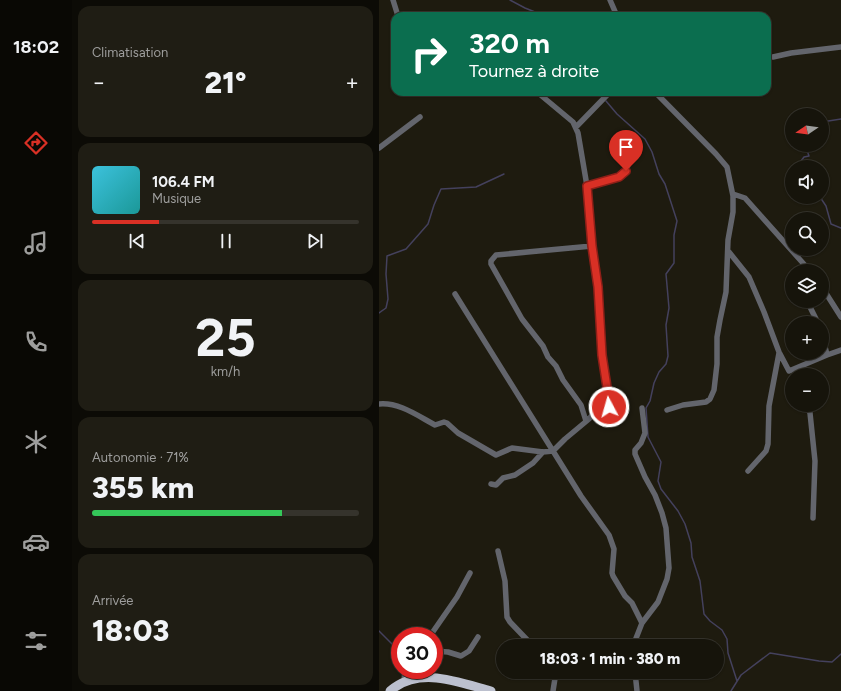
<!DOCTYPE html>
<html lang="fr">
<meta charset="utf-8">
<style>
body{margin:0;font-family:Figtree,sans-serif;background:#1f1d14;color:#f1f3f6;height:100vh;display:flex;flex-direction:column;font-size:15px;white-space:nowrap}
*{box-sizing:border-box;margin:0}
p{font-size:13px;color:#9e9e9d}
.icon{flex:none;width:22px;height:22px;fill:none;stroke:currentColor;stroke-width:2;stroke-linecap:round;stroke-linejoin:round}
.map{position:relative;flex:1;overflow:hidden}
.sheet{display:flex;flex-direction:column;gap:6px;padding:6px;background:#0c0b06;width:307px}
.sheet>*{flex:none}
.banner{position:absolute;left:12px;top:12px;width:380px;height:84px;border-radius:12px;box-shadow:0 1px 3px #0004,0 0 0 1px #35332c;background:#0b6e4f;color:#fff;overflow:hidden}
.needle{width:26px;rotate:257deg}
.fabs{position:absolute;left:406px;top:108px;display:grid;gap:8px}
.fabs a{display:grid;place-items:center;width:44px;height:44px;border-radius:50%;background:#16140b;box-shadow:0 1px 3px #0004,0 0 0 1px #35332c;font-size:20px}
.speed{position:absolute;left:12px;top:627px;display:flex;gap:8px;font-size:20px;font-weight:700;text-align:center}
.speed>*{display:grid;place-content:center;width:52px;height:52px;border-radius:50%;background:#16140b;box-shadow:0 1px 3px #0004,0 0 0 1px #35332c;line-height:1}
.speed .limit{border:6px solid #d22;background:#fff;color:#111}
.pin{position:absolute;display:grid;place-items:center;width:34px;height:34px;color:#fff;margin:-41px -17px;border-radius:50% 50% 50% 0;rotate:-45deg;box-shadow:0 0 4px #0007}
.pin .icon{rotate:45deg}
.me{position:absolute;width:44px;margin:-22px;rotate:354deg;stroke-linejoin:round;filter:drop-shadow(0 0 3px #0008)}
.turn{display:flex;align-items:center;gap:14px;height:84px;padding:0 12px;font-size:18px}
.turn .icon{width:52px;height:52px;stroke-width:2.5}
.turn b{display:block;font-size:28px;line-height:34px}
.big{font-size:30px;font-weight:800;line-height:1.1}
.sheet .card{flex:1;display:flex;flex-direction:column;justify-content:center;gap:6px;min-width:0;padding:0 14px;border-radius:12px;background:#1f1d14}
.sheet .dial{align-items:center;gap:0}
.dial b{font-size:52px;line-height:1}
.song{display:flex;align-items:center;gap:12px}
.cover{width:48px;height:48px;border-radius:6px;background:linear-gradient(135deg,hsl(190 70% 55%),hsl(180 70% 35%))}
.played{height:4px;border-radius:2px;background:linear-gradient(90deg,#d93025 25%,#35332c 25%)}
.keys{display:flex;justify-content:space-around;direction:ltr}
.heat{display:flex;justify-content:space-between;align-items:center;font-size:22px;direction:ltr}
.charge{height:6px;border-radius:3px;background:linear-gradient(90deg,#34c759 71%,#35332c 0)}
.trip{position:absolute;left:117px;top:639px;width:228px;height:40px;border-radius:20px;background:#16140b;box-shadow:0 1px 3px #0004,0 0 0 1px #35332c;font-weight:800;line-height:40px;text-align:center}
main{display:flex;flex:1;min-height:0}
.dock{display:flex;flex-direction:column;width:72px;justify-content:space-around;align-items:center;background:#090804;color:#9e9e9d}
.dock .icon{width:28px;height:28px}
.dock .on{color:#d93025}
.dock b{font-size:18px;color:#f1f3f6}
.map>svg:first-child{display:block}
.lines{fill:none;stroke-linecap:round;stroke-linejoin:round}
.stream{stroke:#44415d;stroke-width:1.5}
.minor{stroke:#63656c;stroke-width:5.5}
.trunk{stroke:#bcc0ce;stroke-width:9}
.route-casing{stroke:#8d1f18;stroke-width:10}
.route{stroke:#d93025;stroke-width:7}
</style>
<main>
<nav class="dock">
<b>18:02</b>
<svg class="icon on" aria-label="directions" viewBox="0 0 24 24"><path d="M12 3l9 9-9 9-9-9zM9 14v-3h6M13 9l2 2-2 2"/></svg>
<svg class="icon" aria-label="music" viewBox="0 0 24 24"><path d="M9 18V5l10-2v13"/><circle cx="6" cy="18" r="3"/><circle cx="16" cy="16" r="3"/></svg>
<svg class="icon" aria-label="phone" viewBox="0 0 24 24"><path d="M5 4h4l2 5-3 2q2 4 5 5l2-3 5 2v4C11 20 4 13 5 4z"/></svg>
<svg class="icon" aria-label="climate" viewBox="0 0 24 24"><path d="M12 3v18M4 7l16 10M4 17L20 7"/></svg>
<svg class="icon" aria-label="car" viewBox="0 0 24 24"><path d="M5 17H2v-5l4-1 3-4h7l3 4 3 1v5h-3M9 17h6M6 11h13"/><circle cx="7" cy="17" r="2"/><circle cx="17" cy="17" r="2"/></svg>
<svg class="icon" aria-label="filters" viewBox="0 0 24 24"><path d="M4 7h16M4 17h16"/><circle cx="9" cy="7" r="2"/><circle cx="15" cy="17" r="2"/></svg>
</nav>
<section class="sheet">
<div class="card"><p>Climatisation</p>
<div class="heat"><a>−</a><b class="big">21°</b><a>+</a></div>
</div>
<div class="card">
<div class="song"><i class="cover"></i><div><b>106.4 FM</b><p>Musique</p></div></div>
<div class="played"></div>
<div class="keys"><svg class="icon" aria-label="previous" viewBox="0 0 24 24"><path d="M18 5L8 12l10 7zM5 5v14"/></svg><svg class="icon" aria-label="pause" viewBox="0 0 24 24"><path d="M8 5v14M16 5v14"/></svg><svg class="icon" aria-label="next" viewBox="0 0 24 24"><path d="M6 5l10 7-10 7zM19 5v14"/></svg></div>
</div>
<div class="card dial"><b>25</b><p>km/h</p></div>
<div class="card"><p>Autonomie · 71%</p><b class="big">355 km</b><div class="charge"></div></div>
<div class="card"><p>Arrivée</p><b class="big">18:03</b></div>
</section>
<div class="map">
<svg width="462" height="691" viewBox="0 0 462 691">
<rect width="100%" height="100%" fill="#1e1b0f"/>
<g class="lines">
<path class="stream" d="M131,0L146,8L166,16
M218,92L221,96
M227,101L238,114L266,139L273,152L280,174L286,184L298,221L295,235V263L287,274L290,308L287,325L289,356L287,364L280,372L275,383L271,401L267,408L269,437L282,462L279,481L282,489L299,511L306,524L312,543L313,557L321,581L325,614L331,621L343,630L348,639L349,653L358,681
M443,122L462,119
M425,167L422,161L425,157L430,156L426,145
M441,197L447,206L452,224L462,228
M0,313L7,308L9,299L7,274L8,256L27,249L49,224L55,205L62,189L97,187L125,174
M0,631L21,652
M352,691L362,675L391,653L440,661L453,662L462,654"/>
<path class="minor" d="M14,0L19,16
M231,0L238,16
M394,57L412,53L462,47
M158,92L194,122L199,133L208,186L213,246L219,287L223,355L231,406C226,413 215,411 210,419L186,439L174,451L202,496L230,535L235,549L233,573L234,576L246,596L253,603L263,623L254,646
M276,92L337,154L348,167L354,196V212L349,240L347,292L341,320L338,337V364L335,390L331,399L327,402L304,405L288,410
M197,127L231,92
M0,148L41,117
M208,186L240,177C250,171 250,162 250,151
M354,194L366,198L431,271
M350,252L370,277L385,312L400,352L410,371L448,355L443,334
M443,287L462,317
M428,301L439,323
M448,355L462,350
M0,404C20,402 39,416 56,425L65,422L68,423L79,433L117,455L133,448L164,452L174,451L76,294
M427,405L431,413L436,461L434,518
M263,408L266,433L262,443L256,450V454L266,477L276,495L283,513L287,528L290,568L288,579L279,602L263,623
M207,421L202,405L184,380L177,366L169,357L164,346L143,319L112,264V261L117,255L213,246
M369,471L387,451L389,444L390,406L400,353
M112,484L117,485L124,478L136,475L154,463L164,452
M119,551L126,581L128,617L131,622L154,646
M51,636L78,597L91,573
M55,651L69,652L82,656L90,651L99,637
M256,672L258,691
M25,681L26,670
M174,691L177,672"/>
<path class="trunk" d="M11,691C40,666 79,682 112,691"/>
</g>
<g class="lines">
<defs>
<path id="route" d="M230,407V400L223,355L219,287L213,246L208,186L240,177L247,171"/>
</defs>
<use href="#route" class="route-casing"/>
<use href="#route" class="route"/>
</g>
</svg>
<div class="fabs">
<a><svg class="needle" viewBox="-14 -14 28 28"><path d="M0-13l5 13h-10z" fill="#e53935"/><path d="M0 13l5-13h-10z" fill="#9e9e9d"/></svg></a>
<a><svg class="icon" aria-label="sound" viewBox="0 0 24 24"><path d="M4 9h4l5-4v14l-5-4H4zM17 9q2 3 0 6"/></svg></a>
<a><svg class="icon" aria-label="search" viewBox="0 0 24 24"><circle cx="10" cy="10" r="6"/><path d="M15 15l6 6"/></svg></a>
<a><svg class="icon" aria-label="layers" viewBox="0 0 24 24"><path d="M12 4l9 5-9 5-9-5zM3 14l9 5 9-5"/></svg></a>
<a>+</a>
<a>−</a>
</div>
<div class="speed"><div class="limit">30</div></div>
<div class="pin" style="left:247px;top:171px;background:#d93025"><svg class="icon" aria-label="arrive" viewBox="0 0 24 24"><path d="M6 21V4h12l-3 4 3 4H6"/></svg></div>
<svg class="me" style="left:230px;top:407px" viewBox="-20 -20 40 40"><circle r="17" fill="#d93025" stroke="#fff" stroke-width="3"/><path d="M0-11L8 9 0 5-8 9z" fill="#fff"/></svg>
<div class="trip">18:03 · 1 min · 380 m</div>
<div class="banner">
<div class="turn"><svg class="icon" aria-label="right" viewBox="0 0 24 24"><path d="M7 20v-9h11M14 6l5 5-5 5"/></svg><div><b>320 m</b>Tournez à droite</div></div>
</div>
</div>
</main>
